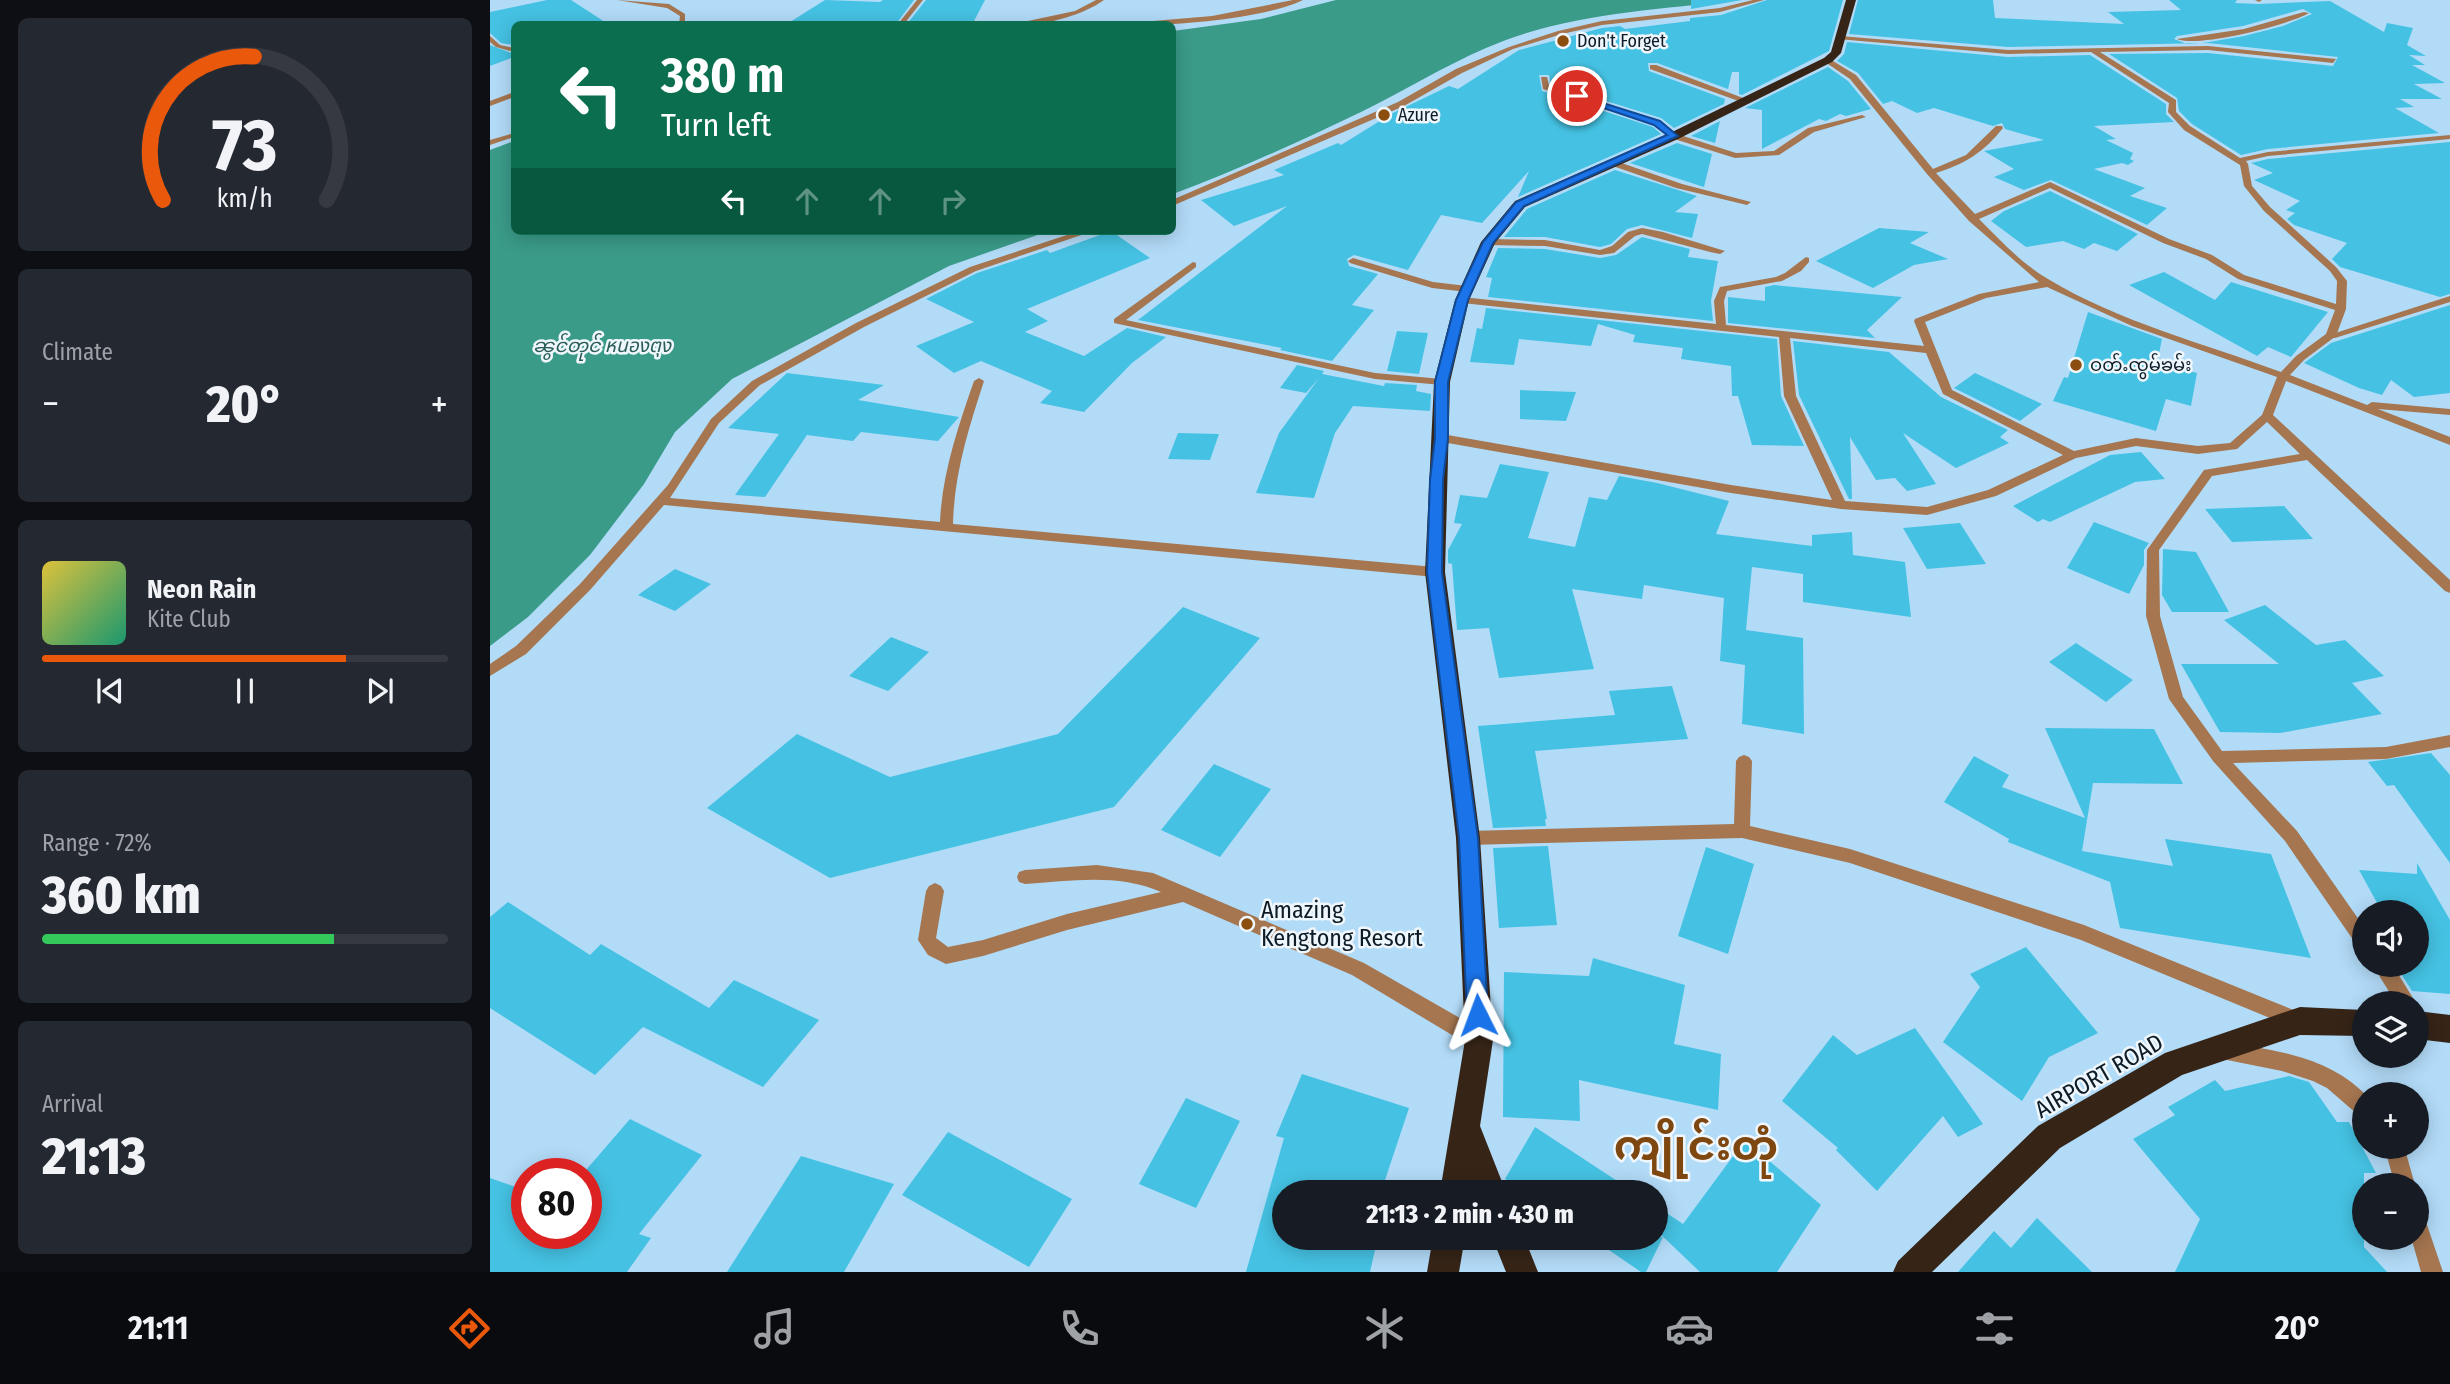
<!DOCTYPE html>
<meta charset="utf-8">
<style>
body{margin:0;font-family:"Fira Sans Condensed","Noto Sans Myanmar","Noto Sans Thai",sans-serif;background:#242831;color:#f1f3f6;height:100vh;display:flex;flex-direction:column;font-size:26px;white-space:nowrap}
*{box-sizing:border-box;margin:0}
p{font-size:23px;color:#9ea1a6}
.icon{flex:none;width:38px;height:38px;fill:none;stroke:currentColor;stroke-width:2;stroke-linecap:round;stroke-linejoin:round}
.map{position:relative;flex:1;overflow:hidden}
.drawer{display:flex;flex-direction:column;gap:18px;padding:18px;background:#0d0f14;width:490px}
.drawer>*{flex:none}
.banner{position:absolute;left:21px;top:21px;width:665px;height:214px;border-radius:10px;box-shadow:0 4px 18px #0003;background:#0b6e4f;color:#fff;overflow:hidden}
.fabs{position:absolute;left:1862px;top:900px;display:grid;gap:14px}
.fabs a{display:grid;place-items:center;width:77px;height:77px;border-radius:50%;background:#171b24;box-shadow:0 4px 18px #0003;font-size:35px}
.speed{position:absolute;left:21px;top:1158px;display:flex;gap:14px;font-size:35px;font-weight:700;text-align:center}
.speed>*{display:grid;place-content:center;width:91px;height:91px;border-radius:50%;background:#171b24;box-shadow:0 4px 18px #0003;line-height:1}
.speed .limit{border:10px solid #d22;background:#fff;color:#111}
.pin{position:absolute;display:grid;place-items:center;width:60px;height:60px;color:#fff;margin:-30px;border:4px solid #fff;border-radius:50%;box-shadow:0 2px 7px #0007}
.me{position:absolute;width:77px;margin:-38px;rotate:357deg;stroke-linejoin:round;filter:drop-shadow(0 0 5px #0008)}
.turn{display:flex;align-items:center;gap:24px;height:147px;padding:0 35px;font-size:32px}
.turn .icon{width:91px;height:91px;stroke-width:2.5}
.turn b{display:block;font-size:49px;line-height:60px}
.lanes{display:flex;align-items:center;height:66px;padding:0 35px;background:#0003;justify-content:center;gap:35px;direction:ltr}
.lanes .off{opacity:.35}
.big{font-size:52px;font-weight:800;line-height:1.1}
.drawer .widget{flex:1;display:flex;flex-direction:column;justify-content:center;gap:10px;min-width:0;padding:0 24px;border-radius:10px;background:#242831}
.drawer .dial{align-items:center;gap:0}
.dial svg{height:182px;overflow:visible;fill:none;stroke:#363941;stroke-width:7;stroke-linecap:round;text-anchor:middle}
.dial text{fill:#f1f3f6;stroke:none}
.song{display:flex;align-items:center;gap:21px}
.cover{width:84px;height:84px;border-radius:10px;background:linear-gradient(135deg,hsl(50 70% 55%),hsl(160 70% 35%))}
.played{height:7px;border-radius:4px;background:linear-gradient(90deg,#ea580c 75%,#363941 75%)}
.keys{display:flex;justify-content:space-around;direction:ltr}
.heat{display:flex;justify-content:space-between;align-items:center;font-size:38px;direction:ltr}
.charge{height:10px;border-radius:5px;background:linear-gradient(90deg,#34c759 72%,#363941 0)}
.trip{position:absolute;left:782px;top:1180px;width:396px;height:70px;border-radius:35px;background:#171b24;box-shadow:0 4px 18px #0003;font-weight:800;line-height:70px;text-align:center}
.tabs{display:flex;height:112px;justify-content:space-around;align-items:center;background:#090b0e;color:#9ea1a6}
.tabs .icon{width:49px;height:49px}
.tabs .on{color:#ea580c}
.tabs b{font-size:32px;color:#f1f3f6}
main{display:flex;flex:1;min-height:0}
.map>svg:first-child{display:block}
.water{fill:#3a9b89}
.building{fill:#45c2e3;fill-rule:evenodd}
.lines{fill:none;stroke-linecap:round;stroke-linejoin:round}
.lane{fill:#a57650;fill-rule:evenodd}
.street{fill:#a57650;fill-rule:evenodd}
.highway{fill:#362417;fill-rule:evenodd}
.route{fill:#1a73e8;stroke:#114b97;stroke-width:2}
.poi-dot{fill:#8b4e0f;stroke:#eff7fd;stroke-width:2.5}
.labels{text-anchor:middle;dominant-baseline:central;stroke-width:5;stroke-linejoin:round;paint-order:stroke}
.far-poi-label{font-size:18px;fill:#0d1c26;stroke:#eff7fd;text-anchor:start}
.far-water-label{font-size:19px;font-style:italic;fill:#2a5e54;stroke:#eff7fd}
.near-poi-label{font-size:24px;fill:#0d1c26;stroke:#eff7fd;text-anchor:start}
.near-street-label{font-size:24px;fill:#0d1c26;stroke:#eff7fd}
.near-town-label{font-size:42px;font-weight:bold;fill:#7f4710;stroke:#eff7fd}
</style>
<main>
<section class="drawer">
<div class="widget dial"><svg viewBox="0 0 100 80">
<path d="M14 69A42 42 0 1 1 86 69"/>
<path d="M14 69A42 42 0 0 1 54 6" stroke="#ea580c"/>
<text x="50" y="56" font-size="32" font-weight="700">73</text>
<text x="50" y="72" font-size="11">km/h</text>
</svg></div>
<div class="widget"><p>Climate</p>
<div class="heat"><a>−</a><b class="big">20°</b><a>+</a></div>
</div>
<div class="widget">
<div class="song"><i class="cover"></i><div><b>Neon Rain</b><p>Kite Club</p></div></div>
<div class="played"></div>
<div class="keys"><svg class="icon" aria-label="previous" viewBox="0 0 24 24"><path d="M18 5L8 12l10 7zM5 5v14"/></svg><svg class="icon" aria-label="pause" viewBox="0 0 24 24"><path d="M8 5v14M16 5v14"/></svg><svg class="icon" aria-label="next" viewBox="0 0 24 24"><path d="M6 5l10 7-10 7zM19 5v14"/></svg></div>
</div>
<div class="widget"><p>Range · 72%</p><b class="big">360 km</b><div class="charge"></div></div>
<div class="widget"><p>Arrival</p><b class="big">21:13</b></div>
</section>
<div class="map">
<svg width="1960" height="1272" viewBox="0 0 1960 1272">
<rect width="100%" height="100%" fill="#b2dbf8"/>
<path class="water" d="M846,0H1246C1162,11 1076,13 996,48C954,66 914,91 873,111C811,141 747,170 683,194V31L771,19Z
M24,141V231H559L459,266L242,379L185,432L154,484L100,555L38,617L0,646V150Z"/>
<path class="building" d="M57,0H81L118,24H24V45L11,43L0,33V12Z
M335,0L390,2L393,0H424L406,24L300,22Z
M436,0H495L483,23L417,24Z
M1201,0H1252L1201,9Z
M1277,0H1353L1339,51L1252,95L1249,94V72H1242L1238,89L1167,63H1158L1159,71L1235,99L1234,104L1184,128L1171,118L1061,84L1059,75H1049L1052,91L1163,127L1171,134L1028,197L1039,171L992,223L951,215L918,270L864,255L857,259L859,266L888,274L862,305L884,310L842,361L790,350L792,348L648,320L797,206L744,226L711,200L794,175L784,170L848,143L851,145L901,114L959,86L968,89L1029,50L1112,28L1130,26L1135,29L1200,21V18L1231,15Z
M1368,0H1503L1505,18L1634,24L1618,12L1691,10L1679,0H1747L1745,3L1768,4L1840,1L1894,32L1897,23L1923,28L1917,45L1936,56L1919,55L1935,65H1922L1955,83L1924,84L1952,99H1910L1924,107L1905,108L1949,133L1778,149L1751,155L1702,124L1689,111L1687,98L1619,54L1718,53L1843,66L1848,57L1718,43L1518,47L1359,34ZM1813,9L1822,14L1793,26L1754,36L1713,43L1697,44L1684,39L1687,36L1753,26Z
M1357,42L1518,57L1600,55L1676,104V114L1684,122L1604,126L1626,139L1616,140L1643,153L1640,159L1644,161L1638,165L1632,163L1604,169L1655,188L1640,196L1677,208L1657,225L1561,180L1534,190L1504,177L1524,169L1494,151L1554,140L1515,129L1512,123L1503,126L1444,108L1427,113L1402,101L1393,104L1368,73L1347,61L1354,54Z
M0,45L24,54V57L0,66Z
M1338,67L1358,81L1381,109L1356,116L1350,114L1336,121L1329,119L1272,149V110L1255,108Z
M1230,121L1225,143L1201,136Z
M1960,142V294L1950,297L1850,267L1842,259L1857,243L1804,225L1797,219L1805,213L1796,210L1810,201L1764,180L1783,173L1761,163L1778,159Z
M1187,143L1222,154L1214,187L1140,163Z
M1125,170L1207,196L1185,212L1208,214L1202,238L1152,225L1137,229L1121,244L1110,247L1055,237H1014L1037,209Z
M1560,191L1648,234L1627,251L1604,243L1594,249L1573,241L1536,247L1501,221L1514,211Z
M1389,228L1439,232L1420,243L1458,259L1424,265L1383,288L1326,261Z
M621,231L660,258L537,309L558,321L535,332L594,356L637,328L676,337L642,363L594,412L550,403L562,391L491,361L464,373L426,346L484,322L436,299L487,273L557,250L560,253Z
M1152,237L1200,249L1198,257L1228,261L1221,301L1223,321L998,297L1002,278L996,277L1008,248L1055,249L1110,258L1126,255Z
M1674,272L1725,300L1741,282L1838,312L1801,357L1778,347L1767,356L1639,285Z
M1284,285L1412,297L1377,330L1385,338L1238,323V297L1275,301V287Z
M1960,305V393L1924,397L1901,380L1892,395L1869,388L1814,363L1841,343Z
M996,308L1287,339L1291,396L1314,446L1262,445L1248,396H1242L1241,366L1191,359L1193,348L1143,342L1145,335L1108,324L1101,346L1029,339L1024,365L980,362L987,328L992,329Z
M1598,312L1672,339L1667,363L1707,373L1701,406L1676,399L1666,431L1563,401L1574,377L1578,378Z
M907,331L938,333L929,374L897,371Z
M1303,341L1399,352L1451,397L1518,430L1510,437L1519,443L1466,468L1413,433L1446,484L1417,491L1405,478L1386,480L1360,437L1362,499H1359L1309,395Z
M807,365L834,371L832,374L894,386L895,383L927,385L926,391L941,394L940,411L863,406L845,433L824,498L766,493L789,433L829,378L816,393L790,388Z
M297,373L394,385L368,400L469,417L448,441L371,432L363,441L317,435L275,497L245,495L289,434L238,428Z
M1485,373L1552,404L1530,421L1464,388Z
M1030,390L1086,392L1076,421L1030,419Z
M688,433L729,434L720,460L678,459Z
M1651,452L1675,479L1645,482L1560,522L1553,519L1548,522L1523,506L1620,455Z
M1010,464L1059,472L1038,538L1085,547L1099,497L1117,500L1129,476L1167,483L1239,501L1226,534L1322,546V535L1362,532L1363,555L1415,562L1421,617L1313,602V574L1262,567L1256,630L1313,638L1314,734L1252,724L1255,665L1230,661L1234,598L1154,585L1152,599L1082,589L1104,669L1009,678L999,628L967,630L962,564L958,563V550L972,524L964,523L970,495L997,498Z
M1794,506L1823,539L1742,542L1715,509Z
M1604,522L1659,543L1654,550V565L1639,594L1577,568Z
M1470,523L1496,564L1437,569L1413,528Z
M1673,549L1706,552L1739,612H1682L1672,595Z
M185,569L221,584L185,611L148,595Z
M1775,605L1826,645L1855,640L1894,676L1862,683L1892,714L1790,733L1730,732L1691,664H1789L1734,620Z
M693,607L770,638L624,807L340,878L217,808L307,734L400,777L568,734Z
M401,637L439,652L398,691L359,676Z
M1586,643L1643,680L1616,702L1559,662Z
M1182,686L1198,739L1045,751L1057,819H1055L1056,826L1003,828L988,726L1125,715L1119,691Z
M1555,728L1664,729L1693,784L1603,783L1592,851L1683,866L1675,839L1781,854L1821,958L1630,928L1620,882L1518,842L1519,839L1454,802L1484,756L1519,775L1512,787L1595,818Z
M1941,753L1960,775V863L1904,785L1897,786L1878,762Z
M724,764L781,789L730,857L671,830Z
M1058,846L1067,925L1009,928L1003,848Z
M1216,847L1264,864L1238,954L1188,936Z
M1927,863L1960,920V994L1922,991L1905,964H1927V912H1892L1869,870L1927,874Z
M18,902L100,955L111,944L219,1008L244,980L329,1020L273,1087L153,1027L105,1075L0,1008V917Z
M1536,947L1608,1033L1559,1057L1532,1101L1453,1042L1490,987L1480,974Z
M1103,958L1195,985L1184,1044L1231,1054L1228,1110L1089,1080L1090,1121L1013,1117L1014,972L1099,976Z
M1425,1028L1493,1124L1468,1137L1453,1116L1387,1191L1346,1150L1348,1148L1292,1101L1343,1035L1367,1055Z
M812,1074L919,1108L891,1192H794V1237H888L880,1272H756L794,1138L786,1136Z
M1799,1076L1819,1082L1847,1122H1859L1886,1173H1874V1247L1897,1272H1685L1710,1219L1643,1139L1685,1115L1678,1107L1725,1080L1735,1091Z
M696,1098L750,1121L706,1208L649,1184Z
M140,1119L212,1155L149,1234L161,1238L137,1272H0V1178L37,1191V1239L41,1234H96V1170Z
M1045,1127L1144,1192H1034L1015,1179Z
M458,1132L582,1199L539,1267L412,1195Z
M1255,1140L1331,1205L1287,1272H1210L1166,1230V1206L1193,1224Z
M311,1156L404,1184L354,1272H237Z
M1547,1218L1602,1272H1468L1504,1231L1521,1248Z
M1100,1237H1173L1156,1272H1151Z"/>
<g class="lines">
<path class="lane" d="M1160,65H1166L1261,101L1254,103L1160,69Z
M1123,160L1192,184L1261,202L1257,205L1186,188L1120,165L1119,163Z
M863,258L943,282L977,286L982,289L977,292L942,288L860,263L858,261Z
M1960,296V302L1845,338H1837L1836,336Z
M607,865L663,873L874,963L996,1033L998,1040L996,1047L989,1049L982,1047L862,975L693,902L577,930L493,956L456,964L438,955L428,940L436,891L439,886L445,883L451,886L454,891L446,938L458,947L493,940L577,914L671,892C628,873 580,881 535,884L529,882L527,877L529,872L535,870Z
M1734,1042C1784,1050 1837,1056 1875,1094L1874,1117L1867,1114L1837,1088L1823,1081L1792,1071L1727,1058L1725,1051L1727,1044Z
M1894,1146H1914L1925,1185H1905Z
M1927,1213L1934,1216L1953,1272H1931L1921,1237H1927Z"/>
<path class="street" d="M127,0L179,4L195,14V24H189L190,16L177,8Z
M427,0H433L414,24H408Z
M606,0H614C592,16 551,27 524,24L585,11Z
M803,0H813C775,19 671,28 628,24L722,16Z
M1263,0H1274L1230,12L1112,25L1072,34L1023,49L972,73L914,106L682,206V200L908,102L966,69L1019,47L1068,31L1112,21L1230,8Z
M1765,0H1772L1769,2Z
M1814,12L1819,13C1799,25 1707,48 1687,39L1754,29Z
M0,36L10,45L24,48V52L6,47L0,42Z
M1350,36L1518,50L1718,46L1846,59L1843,63L1718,50L1610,52L1686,100V112L1700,126L1750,158L1778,152L1960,135V139L1778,156L1756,161L1758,164L1762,186L1780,207L1846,267L1857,281L1856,309L1846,336L1814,360L1800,375L1877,405L1882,402L1960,409V415L1888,409L1960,437V445L1796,381L1783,415L1960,580V593L1955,591L1817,460L1722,476L1669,550L1670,616L1693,697L1732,751L1896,747L1960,735V747L1896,759L1743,763L1807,831L1874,927V949L1868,947L1795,841L1723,761L1679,699L1656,616L1657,550L1714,470L1810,454L1777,422L1747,449L1708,454L1646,446L1586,458L1506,496L1437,515L1351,509L1241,493L952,442L946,438L952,434L1241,485L1342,500L1294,396L1289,337L972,303L967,300L972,297L1226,324L1224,301L1230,287L1286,277L1295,273L1316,257L1319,258V262L1311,271L1292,281L1237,291L1234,301L1236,325L1434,346L1424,321L1425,319L1489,294L1549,282L1479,221L1437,174L1360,79L1335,62L1338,58L1366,75L1443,169L1476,155L1506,126H1512L1513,128C1494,152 1475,164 1446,173L1485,214L1560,182L1679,239L1722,255L1754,275L1846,304L1847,281L1840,271L1774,211L1754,186L1750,165L1694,130L1678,112L1679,103L1601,52L1518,54L1348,39ZM1560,188L1673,243L1716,259L1748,279L1845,310L1836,334L1806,356L1791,372C1713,343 1629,322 1558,279C1532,264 1510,240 1489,219ZM1557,287L1642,326L1787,377L1772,415L1740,443L1708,446L1646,438L1584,451L1462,390L1435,322L1496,298ZM1300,338L1436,353L1453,394L1573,455L1498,490L1437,507L1355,501L1306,396Z
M1051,77H1057L1059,86L1170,121L1187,134L1246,153L1284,151L1318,128L1372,115L1376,117L1324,132L1289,155L1245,158L1181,138L1164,125L1053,89Z
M24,92V97L0,106V101Z
M24,133V137L0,145V140Z
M1152,228L1173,232L1235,251L1230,254L1220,252L1152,234L1145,236L1124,253L1110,255L1055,246L998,245L993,242L998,239L1055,240L1110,250L1122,246L1138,232Z
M589,231H603L486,271L374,327L270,385L229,423L180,498L450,522C452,474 468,427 484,381L489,378L494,381C479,427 464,474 463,524L945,567L950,569L952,572L950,575L945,577L174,505L100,590L36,654L0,676V664L26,646L90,584L178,485L221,419L262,381L366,323L480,267Z
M703,262L706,263V267L636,320L885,373L952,379L957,382L952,385L885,379L624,323V319Z
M1254,755L1259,757L1262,761L1260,826L1360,849L1594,925L1816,1015L1818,1021L1816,1027L1809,1030L1591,940L1360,863L1252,838L978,845L972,843L970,838L972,833L978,831L1244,824L1246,761L1249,757Z
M1882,964H1902L1926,1003H1906Z"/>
<path class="highway" d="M1356,0H1366L1351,53L1342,62L1188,139L1035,207L1005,243L979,300L960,382L955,572L990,838L1003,1040L990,1126L1016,1192H985L982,1182L981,1192H950L975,1040L966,838L935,572L944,382L965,300L991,242L1025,201L1180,133L1334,58L1341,52Z
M1810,1007L1874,1010V1036L1810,1035L1692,1075L1570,1148L1442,1272H1403L1408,1261L1548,1126L1675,1053Z
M1927,1011L1960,1015V1043L1927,1039Z
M943,1237H975L969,1272H937Z
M1002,1237H1034L1048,1272H1016Z"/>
</g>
<path class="route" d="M1084,94L1170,121L1188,136L1034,206L1003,243L978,300L958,382V438L953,480L952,572L988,838L998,1015L995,1022L988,1025L980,1022L977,1015L969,838L937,572L940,480L945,438V382L966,300L993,242L1026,202L1177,135L1164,125L1084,98Z"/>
<g class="poi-dot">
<circle cx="1073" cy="41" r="7"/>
<circle cx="894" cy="115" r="7"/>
<circle cx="1586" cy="365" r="7"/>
<circle cx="757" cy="924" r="7"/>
</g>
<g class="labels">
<g class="far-poi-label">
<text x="1087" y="41">Don't Forget</text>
<text x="908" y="115">Azure</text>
<text x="1600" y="365">ဝတ်ႉၸွမ်ၶမ်း</text>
</g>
<g class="far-water-label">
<text x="112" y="345">ၼွင်တုင် หนองตุง</text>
</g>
<g class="near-poi-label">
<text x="771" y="910">Amazing<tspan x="771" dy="28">Kengtong Resort</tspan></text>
</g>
<g class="near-street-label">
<text transform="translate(1609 1076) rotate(-30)">AIRPORT ROAD</text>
</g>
<g class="near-town-label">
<text x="1206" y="1146">ကျိုင်းတုံ</text>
</g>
</g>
</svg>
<div class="fabs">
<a><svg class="icon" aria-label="sound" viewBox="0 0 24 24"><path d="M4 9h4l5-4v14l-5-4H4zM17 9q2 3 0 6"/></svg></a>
<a><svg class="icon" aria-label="layers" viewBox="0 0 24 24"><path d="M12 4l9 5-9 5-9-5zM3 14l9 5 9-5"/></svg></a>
<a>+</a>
<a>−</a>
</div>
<div class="speed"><div class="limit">80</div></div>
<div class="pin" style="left:1087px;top:96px;background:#d93025"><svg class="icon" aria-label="arrive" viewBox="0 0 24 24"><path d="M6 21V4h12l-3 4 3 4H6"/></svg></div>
<svg class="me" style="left:988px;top:1015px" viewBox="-20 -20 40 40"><path d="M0-17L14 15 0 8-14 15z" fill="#1a73e8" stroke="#fff" stroke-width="4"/></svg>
<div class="trip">21:13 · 2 min · 430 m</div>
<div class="banner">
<div class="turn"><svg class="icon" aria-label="left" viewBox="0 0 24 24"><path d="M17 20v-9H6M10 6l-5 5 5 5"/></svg><div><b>380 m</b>Turn left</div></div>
<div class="lanes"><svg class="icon" aria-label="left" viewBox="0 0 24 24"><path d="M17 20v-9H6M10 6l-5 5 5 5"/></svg><svg class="icon off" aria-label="ahead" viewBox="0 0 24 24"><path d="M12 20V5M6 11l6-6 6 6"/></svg><svg class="icon off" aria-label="ahead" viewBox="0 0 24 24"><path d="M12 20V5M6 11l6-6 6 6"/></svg><svg class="icon off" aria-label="right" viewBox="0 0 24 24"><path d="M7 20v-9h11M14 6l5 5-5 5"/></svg></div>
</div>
</div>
</main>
<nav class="tabs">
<b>21:11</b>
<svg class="icon on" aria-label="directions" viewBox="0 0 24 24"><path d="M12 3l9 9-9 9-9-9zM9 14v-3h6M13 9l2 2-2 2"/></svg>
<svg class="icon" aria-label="music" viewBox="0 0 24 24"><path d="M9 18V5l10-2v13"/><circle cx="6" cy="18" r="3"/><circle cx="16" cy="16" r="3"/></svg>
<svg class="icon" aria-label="phone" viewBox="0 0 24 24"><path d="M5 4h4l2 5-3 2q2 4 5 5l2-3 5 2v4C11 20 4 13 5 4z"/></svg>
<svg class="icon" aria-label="climate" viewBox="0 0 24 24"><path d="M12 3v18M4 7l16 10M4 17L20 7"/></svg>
<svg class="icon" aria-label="car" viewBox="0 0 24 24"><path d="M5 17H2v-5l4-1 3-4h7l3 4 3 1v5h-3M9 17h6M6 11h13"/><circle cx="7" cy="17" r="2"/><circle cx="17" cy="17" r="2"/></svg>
<svg class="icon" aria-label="filters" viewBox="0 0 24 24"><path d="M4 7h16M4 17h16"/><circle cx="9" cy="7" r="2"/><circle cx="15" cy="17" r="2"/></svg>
<b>20°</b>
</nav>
